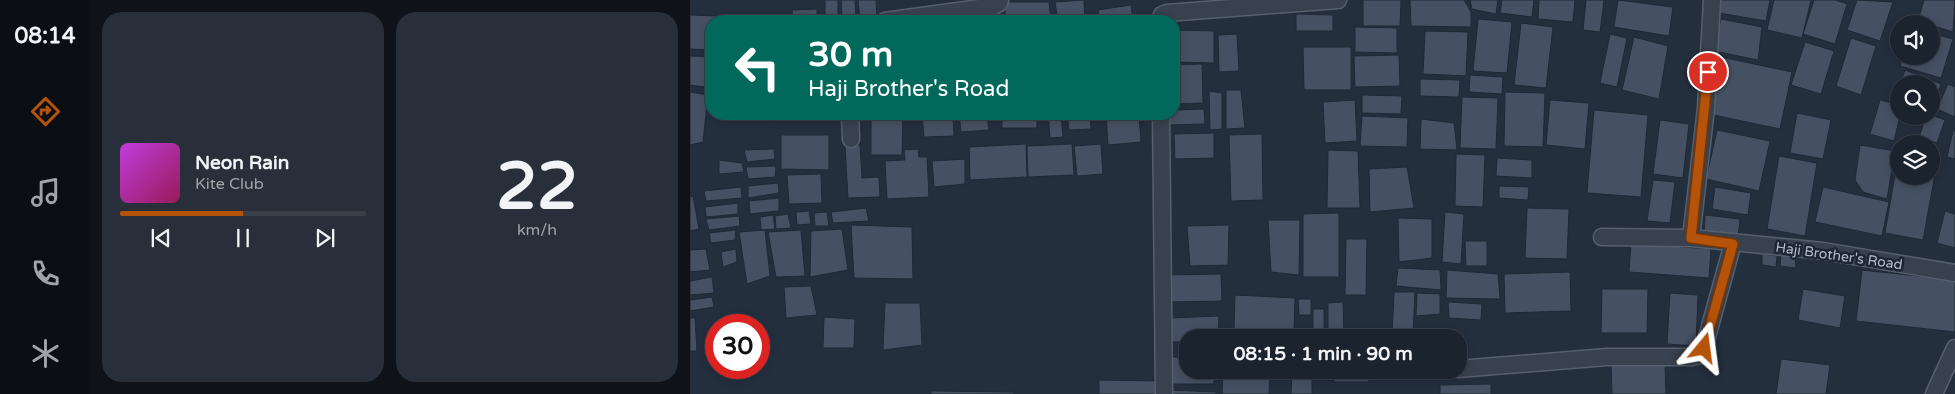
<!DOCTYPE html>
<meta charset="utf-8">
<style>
body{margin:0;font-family:"Varela Round",sans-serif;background:#282f3a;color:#f1f3f6;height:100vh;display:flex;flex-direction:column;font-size:19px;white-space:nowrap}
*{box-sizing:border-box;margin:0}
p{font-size:16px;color:#a0a4aa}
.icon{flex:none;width:28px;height:28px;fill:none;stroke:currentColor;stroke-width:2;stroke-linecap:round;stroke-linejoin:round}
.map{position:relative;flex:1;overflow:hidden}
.sheet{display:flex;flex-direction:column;gap:12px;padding:12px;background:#0f1319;width:600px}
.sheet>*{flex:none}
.top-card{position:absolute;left:15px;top:15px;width:475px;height:105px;border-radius:20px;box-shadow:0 2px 8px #0003,0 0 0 1px #39404a;background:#00695c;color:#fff;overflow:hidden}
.tools{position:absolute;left:1200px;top:15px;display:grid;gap:10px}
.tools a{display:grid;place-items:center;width:50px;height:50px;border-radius:50%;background:#1b232e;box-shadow:0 2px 8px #0003,0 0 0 1px #39404a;font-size:25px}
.speed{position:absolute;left:15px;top:314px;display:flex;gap:10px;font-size:25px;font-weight:700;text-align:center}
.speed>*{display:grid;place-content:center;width:65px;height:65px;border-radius:50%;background:#1b232e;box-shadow:0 2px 8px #0003,0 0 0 1px #39404a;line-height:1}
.speed .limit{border:8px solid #d22;background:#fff;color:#111}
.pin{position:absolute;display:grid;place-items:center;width:42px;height:42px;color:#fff;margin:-21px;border:2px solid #fff;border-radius:50%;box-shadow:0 1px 5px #0007}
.me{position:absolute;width:55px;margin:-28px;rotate:16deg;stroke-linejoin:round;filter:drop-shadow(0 0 4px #0008)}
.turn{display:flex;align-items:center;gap:18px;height:105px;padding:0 20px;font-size:22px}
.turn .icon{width:65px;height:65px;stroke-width:2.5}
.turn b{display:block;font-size:35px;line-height:42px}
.sheet .card{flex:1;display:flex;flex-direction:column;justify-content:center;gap:8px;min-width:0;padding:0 18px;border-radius:20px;background:#282f3a}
.sheet .dial{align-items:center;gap:0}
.dial b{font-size:65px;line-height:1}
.song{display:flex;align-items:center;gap:15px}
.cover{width:60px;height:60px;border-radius:8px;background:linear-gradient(135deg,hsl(290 70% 55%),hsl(330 70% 35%))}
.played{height:5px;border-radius:2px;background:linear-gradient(90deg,#b45309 50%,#39404a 50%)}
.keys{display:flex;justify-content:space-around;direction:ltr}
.sheet .tiles{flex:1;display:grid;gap:12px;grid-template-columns:repeat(2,1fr)}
.trip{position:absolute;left:489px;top:329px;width:288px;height:50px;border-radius:20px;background:#1b232e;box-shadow:0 2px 8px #0003,0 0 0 1px #39404a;font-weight:700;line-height:50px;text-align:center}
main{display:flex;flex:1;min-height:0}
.tab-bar{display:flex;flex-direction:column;width:90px;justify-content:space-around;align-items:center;background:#0b0e12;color:#a0a4aa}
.tab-bar .icon{width:35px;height:35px}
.tab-bar .active{color:#b45309}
.tab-bar b{font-size:22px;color:#f1f3f6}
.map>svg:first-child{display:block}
.building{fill:#455162;stroke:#1f2835}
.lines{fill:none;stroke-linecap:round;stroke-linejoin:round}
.street-casing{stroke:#565f6c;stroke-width:19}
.street{stroke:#38414e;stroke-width:16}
.route-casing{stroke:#753606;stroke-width:12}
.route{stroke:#b45309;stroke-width:9}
.labels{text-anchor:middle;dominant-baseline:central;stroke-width:5;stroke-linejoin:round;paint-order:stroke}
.street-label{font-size:14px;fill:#b4bcc9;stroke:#1d2633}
</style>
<main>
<nav class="tab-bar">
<b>08:14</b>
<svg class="icon active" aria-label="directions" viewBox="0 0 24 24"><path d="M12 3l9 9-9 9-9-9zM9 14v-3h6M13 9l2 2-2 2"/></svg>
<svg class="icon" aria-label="music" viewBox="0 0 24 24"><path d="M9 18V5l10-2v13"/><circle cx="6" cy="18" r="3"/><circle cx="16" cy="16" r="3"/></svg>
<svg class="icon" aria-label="phone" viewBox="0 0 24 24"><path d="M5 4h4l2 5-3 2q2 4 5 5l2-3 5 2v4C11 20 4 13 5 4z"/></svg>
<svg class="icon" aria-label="climate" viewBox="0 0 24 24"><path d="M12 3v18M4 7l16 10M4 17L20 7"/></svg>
</nav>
<section class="sheet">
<div class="tiles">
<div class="card">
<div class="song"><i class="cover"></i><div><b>Neon Rain</b><p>Kite Club</p></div></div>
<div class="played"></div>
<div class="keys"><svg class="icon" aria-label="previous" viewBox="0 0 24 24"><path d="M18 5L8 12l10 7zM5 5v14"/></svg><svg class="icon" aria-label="pause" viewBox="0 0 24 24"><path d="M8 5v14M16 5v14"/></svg><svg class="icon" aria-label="next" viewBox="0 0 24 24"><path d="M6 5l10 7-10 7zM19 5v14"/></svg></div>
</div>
<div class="card dial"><b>22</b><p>km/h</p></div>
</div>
</section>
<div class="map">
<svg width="1265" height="394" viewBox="0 0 1265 394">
<rect width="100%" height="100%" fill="#242f3e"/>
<path class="building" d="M135,0H148V21H135Z
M151,0H165L166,19H152Z
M168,0H186L187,19L170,20Z
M394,0L395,21H368L365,2Z
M673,0H711L710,26H673Z
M720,0H774L781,12V27L721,26Z
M780,0H808L806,14L782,9Z
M812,0H844L842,17L810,13Z
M849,0H885L883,22L848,19Z
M896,0H914L910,32L893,30Z
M928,0L983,7L979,36L924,27Z
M1025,0H1080L1076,21L1023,12Z
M1084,0H1121L1112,38L1077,30Z
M1124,0H1145L1157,4L1145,44L1113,34Z
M1167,0L1203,2L1190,41L1157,30Z
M1234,0H1265L1263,32L1228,21Z
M314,2H359L361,21H316Z
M441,5L443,21H409L408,10Z
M127,9V21H103L102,10Z
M302,12L303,21H243Z
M606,14L643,15V31H606Z
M0,15L29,16L28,21H21V50L0,49Z
M51,17L97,21H50Z
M788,19L822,22L817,73L783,71Z
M1031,19L1072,27L1068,60L1024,51Z
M831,23L863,27L856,88L824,85Z
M665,27L707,28V53L665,52Z
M484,30L524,31V63L484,62Z
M735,31L778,32L776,76L733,74Z
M1241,33L1263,39L1251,78L1210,66L1213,56H1241Z
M547,34L549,71L529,72L528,35Z
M920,34L937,38L927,87L910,83Z
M944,37L978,46L969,99L932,90Z
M1161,38L1186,46L1171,95L1146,86Z
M1115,42L1144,51L1131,94L1101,85Z
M613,47H661V90H614Z
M709,55L710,86L665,87L664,56Z
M0,56L21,57V88L0,85Z
M1031,57L1102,72L1090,129L1019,114Z
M512,64L513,103L484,104V65Z
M1215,70L1251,84L1242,110L1241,84H1210Z
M780,75L813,77L812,94L779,92Z
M730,79L770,80L769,97L730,96Z
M1258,84L1265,87V117L1247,109Z
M536,90H551L555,128L536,129Z
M519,91L532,93V129L520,130Z
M0,92L18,95L13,142L0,145Z
M815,92L855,93L853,147L814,146Z
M672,95L712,96L711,114L672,113Z
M772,97L808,98L806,149L770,148Z
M665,100L667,141L635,143L633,102Z
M860,100L899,103L895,149L856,145Z
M1190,100L1209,105V116H1210L1204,141L1180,134Z
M514,109L515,124L478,125L477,114H484V110Z
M904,110L958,115L951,197L897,193Z
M1107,113L1141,120L1133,159L1100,153Z
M78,114H102V120L79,121Z
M111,114H135V118L112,119Z
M181,114H213L212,155H181Z
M232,114H263L264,136L234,137Z
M269,114H297L299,130L271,132Z
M312,114H347V128H312Z
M358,114H371L373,137L360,138Z
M377,114H400L401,129L379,130Z
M416,114H449L451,142L418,145Z
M1241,115L1255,120L1247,143L1229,137L1236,116Z
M672,116L718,118L717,147L670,146Z
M731,119L764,123L767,150L730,149Z
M970,120L999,124L993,178L963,174Z
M1027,130L1080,141L1069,191L1016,179Z
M1263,131H1265V159L1257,157Z
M524,133V158L485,159L484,134Z
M572,134L573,200L541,201L539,135Z
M91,135H139V170L91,169Z
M336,144L337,177L280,180L279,147Z
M382,144L384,175L338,177L337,146Z
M411,144L413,174L387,176L384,146Z
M170,145L172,178L189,177L190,197L158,198L155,146Z
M1170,145L1205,151L1197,199L1173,192L1165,180Z
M84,149L85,159L57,162L54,150Z
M228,149L229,157H237L239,197L197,199L195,161L215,160L214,150Z
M638,150L668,151L670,208H637Z
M766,154L795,155L793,207L765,206Z
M1089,156L1127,163L1115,236L1077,229Z
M807,158L842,160V178L806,176Z
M275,159V184L244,187L242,161Z
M29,160L52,163L54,172L29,174Z
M1207,163L1209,176H1241V169H1246L1233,240L1195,233Z
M86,166L85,177L58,179L56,167Z
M717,167L724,208L680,212L679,169Z
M131,174L132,203L99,204L97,175Z
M963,180L985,182L980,223L957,221Z
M88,183L89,193L58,198V186Z
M809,186L839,187L838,200L809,198Z
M51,187L52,198L16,201L14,191Z
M1025,187L1061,193L1058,215L1022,209Z
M1133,187L1199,202L1192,236L1125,222Z
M3,196L9,229L0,231V197Z
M89,198V211L60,214L59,201Z
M48,203V214L16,217L15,207Z
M176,208L179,221L143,223L141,212Z
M837,208L879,209L877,259L835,258Z
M119,211L121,224L107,225L106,212Z
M1255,211L1265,214V248L1247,243Z
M137,212L139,226H125L124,213Z
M755,212L774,214L771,264L752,262Z
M649,213V277H613V214Z
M98,214L101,228L86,229L85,216Z
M83,215L85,229L71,230L70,217Z
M1015,215L1050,219L1048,237L1014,235Z
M49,216L50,226L19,230L16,219Z
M708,218L742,219V258L709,262Z
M578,220H610L609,275L581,272Z
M161,225L222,227L223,279L164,278Z
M539,225L538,265L500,266L497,226Z
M152,229L158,270L120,277L121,231Z
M46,230L45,240L21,243L19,233Z
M75,230L80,276L57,284L49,232Z
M111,230L115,276L86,277L78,232Z
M656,239H677L676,295H655Z
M775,241H797V266H776Z
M941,243L1021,249L1019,278L939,272Z
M16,249L20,270L0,272V250Z
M46,249L47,262L33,267L31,252Z
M1072,254L1087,256L1086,267L1072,265Z
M1091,255L1105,256L1106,268L1090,266Z
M708,268L750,270L751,290L706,286Z
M757,270L808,274L810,299L756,298Z
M1172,270L1265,280V332L1166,321Z
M880,272L881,311L815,313L814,274Z
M531,274L532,301L477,302V275Z
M22,277L24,293L0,295V281Z
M121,286L127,315L96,318L94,287Z
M912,289H958L957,333H911Z
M1113,289L1155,296L1150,328L1108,320Z
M704,292H725L723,336L702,335Z
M727,293L750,294V314L726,316Z
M980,293L1008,295L1006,346L977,344Z
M545,295L605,298L604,330H544Z
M22,297L24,307L0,311V300Z
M608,299H621V315H609Z
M653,302L654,337H638V303Z
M758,302L792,304L791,320L759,318Z
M195,303H230L232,345L193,350Z
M623,309H634V336H623Z
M529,316L528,338H498V342H482L481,318Z
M134,317L165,319L164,348H133Z
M0,318H5L7,351H0Z
M477,357H498V370H524V384H479Z
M1091,359L1140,365L1136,394H1086Z
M921,364H975L976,394H922Z
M533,370H580L579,394H532Z
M602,370H622V394H601Z
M644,370H679V382H644Z
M409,380L468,381V394H409Z
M801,384V394H750V385Z
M479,390L526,392V394H479Z
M241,391L324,392V394H241Z"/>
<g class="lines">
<defs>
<path id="street" d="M195,21L304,6L309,3L310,0
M470,21L472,15L477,13L648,0
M160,114L161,139
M471,114L474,394
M912,237L1001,238L1133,251L1265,273
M1001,238L1016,108L1022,0
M768,369L917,357H1002L1011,355L1014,348L1043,243
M1244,394L1265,348"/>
</defs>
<use href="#street" class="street-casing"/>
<use href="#street" class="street"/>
</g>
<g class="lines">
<defs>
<path id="route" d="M1014,348L1043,244L1001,238L1018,72"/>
</defs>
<use href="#route" class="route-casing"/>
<use href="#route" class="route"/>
</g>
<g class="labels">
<g class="street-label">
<text transform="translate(1149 256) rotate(8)">Haji Brother's Road</text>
</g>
</g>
</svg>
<div class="tools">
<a><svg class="icon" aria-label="sound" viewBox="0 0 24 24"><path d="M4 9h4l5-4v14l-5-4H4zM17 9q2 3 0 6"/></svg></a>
<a><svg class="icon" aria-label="search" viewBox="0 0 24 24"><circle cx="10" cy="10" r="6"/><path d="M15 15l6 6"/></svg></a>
<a><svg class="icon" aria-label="layers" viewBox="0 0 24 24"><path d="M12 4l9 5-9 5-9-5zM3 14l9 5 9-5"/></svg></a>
</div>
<div class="speed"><div class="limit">30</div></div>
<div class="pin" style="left:1018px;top:72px;background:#d93025"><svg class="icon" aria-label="arrive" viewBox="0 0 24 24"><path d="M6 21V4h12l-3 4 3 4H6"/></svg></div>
<svg class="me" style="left:1014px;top:348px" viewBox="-20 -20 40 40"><path d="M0-17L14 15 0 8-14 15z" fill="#b45309" stroke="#fff" stroke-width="4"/></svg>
<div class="trip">08:15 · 1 min · 90 m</div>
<div class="top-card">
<div class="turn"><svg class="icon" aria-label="left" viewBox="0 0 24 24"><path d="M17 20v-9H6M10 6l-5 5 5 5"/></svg><div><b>30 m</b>Haji Brother's Road</div></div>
</div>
</div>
</main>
